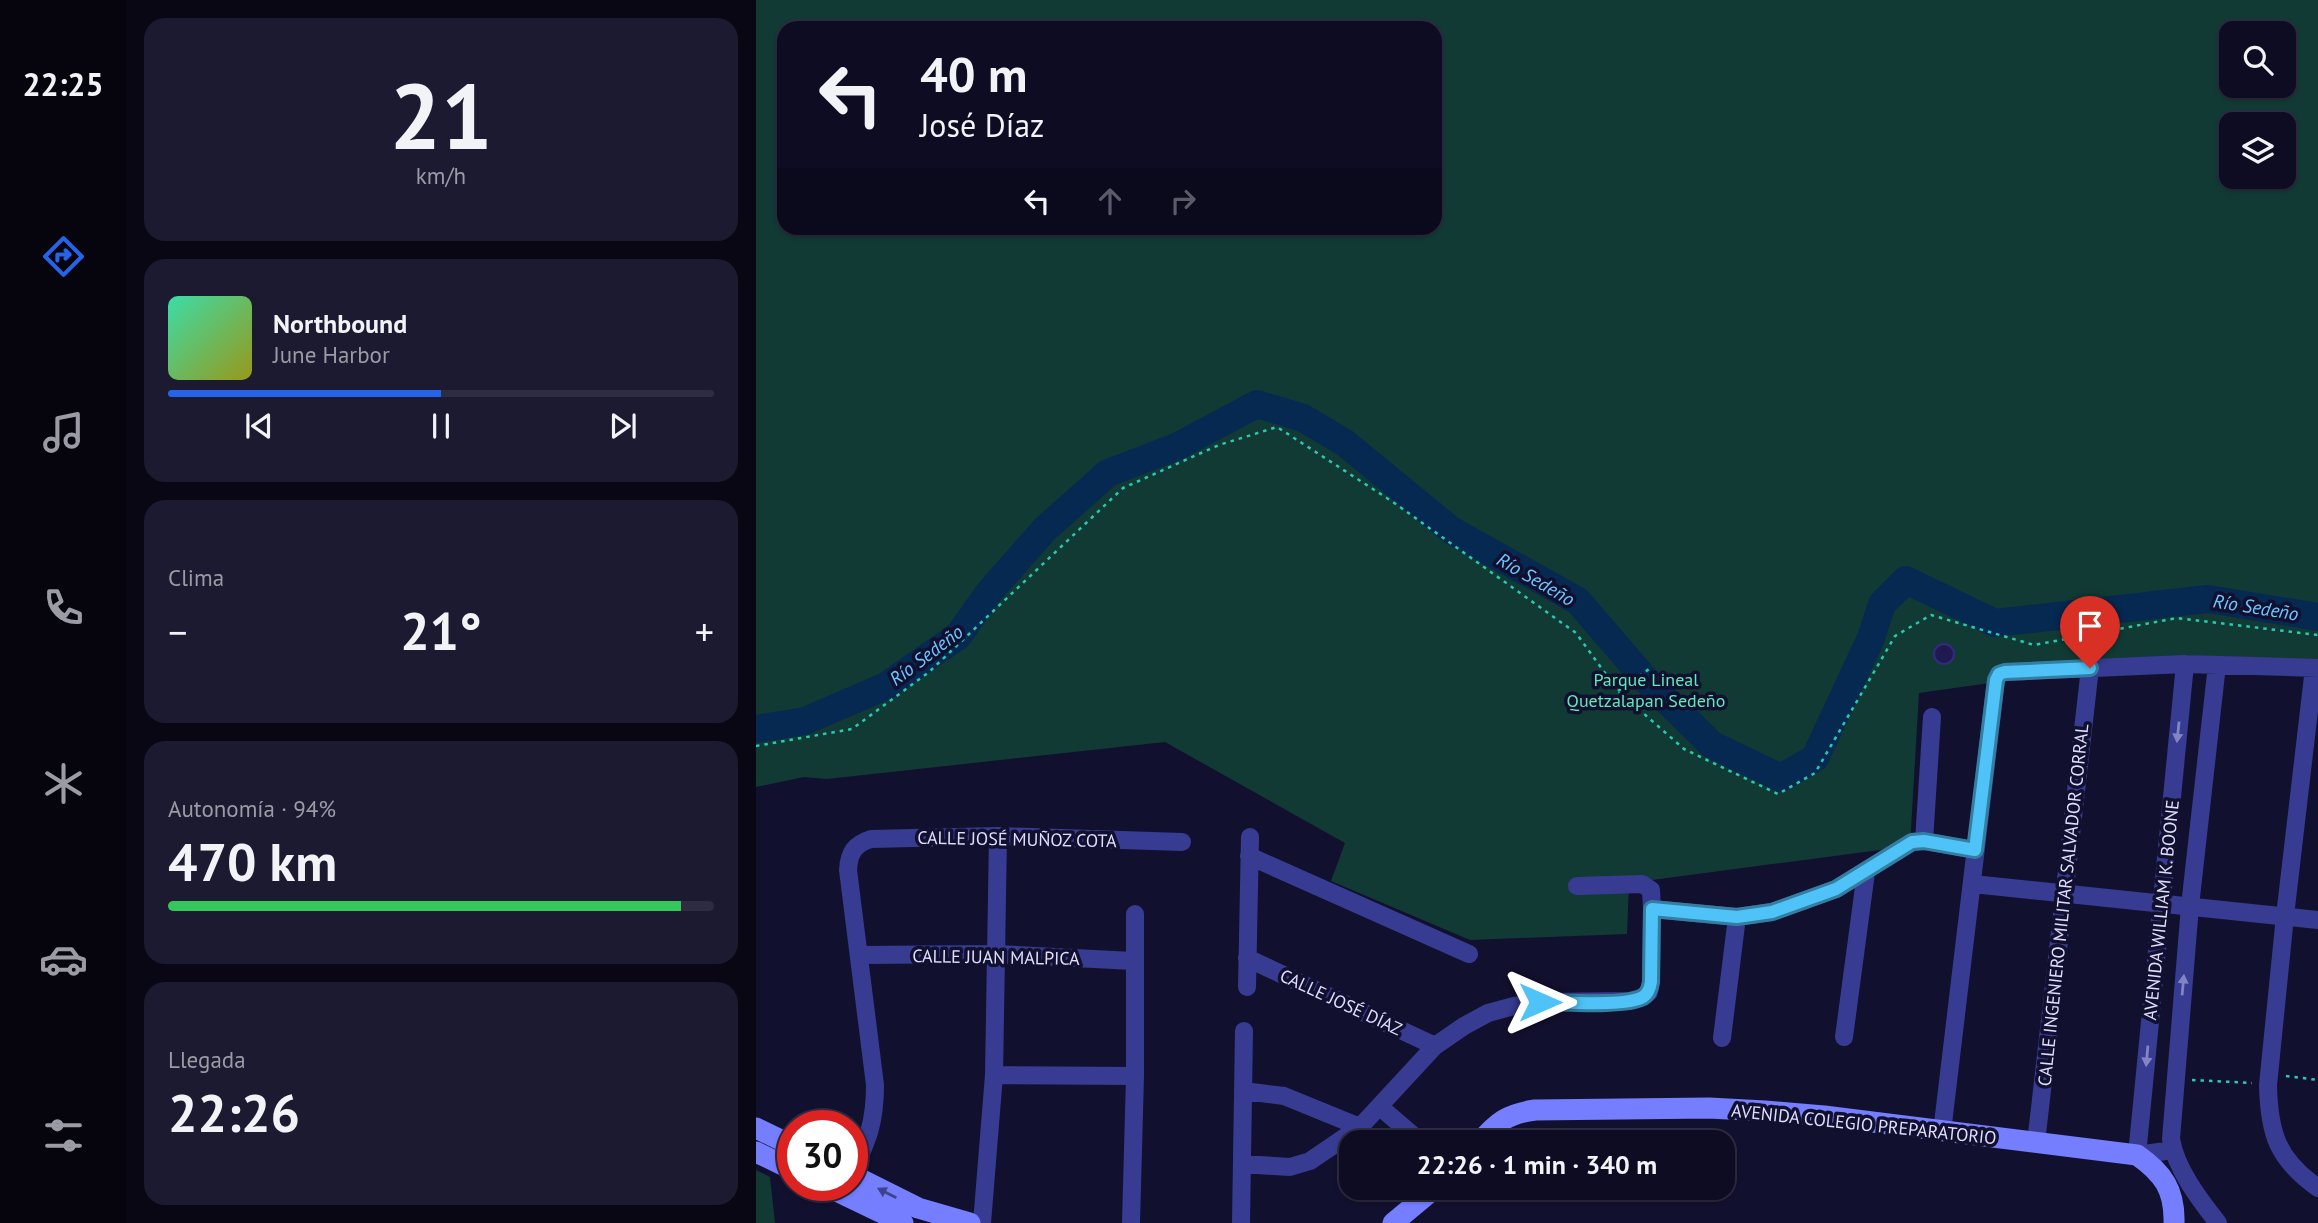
<!DOCTYPE html>
<html lang="es">
<meta charset="utf-8">
<style>
body{margin:0;font-family:"PT Sans",sans-serif;background:#1c1a30;color:#f1f3f6;height:100vh;display:flex;flex-direction:column;font-size:26px;white-space:nowrap}
*{box-sizing:border-box;margin:0}
p{font-size:23px;color:#9b9ba6}
.icon{flex:none;width:38px;height:38px;fill:none;stroke:currentColor;stroke-width:2;stroke-linecap:round;stroke-linejoin:round}
.map{position:relative;flex:1;overflow:hidden}
.sheet{display:flex;flex-direction:column;gap:18px;padding:18px;background:#080713;width:630px}
.sheet>*{flex:none}
.hud{position:absolute;left:21px;top:21px;width:665px;height:214px;border-radius:21px;box-shadow:0 2px 5px #0004,0 0 0 2px #2e2c41;background:#0e0c23;color:#f1f3f6;overflow:hidden}
.controls{position:absolute;left:1463px;top:21px;display:grid;gap:14px}
.controls a{display:grid;place-items:center;width:77px;height:77px;border-radius:14px;background:#0e0c23;box-shadow:0 2px 5px #0004,0 0 0 2px #2e2c41;font-size:35px}
.speed{position:absolute;left:21px;top:1110px;display:flex;gap:14px;font-size:35px;font-weight:700;text-align:center}
.speed>*{display:grid;place-content:center;width:91px;height:91px;border-radius:50%;background:#0e0c23;box-shadow:0 2px 5px #0004,0 0 0 2px #2e2c41;line-height:1}
.speed .limit{border:10px solid #d22;background:#fff;color:#111}
.pin{position:absolute;display:grid;place-items:center;width:60px;height:60px;color:#fff;margin:-72px -30px;border-radius:50% 50% 50% 0;rotate:-45deg;box-shadow:0 0 7px #0007}
.pin .icon{rotate:45deg}
.me{position:absolute;width:77px;margin:-38px;rotate:90deg;stroke-linejoin:round;filter:drop-shadow(0 0 5px #0008)}
.turn{display:flex;align-items:center;gap:24px;height:147px;padding:0 28px;font-size:32px}
.turn .icon{width:91px;height:91px;stroke-width:2.5}
.turn b{display:block;font-size:49px;line-height:60px}
.lanes{display:flex;align-items:center;height:66px;padding:0 28px;background:#0003;justify-content:center;gap:35px;direction:ltr}
.lanes .off{opacity:.35}
.big{font-size:52px;font-weight:800;line-height:1.1}
.sheet .widget{flex:1;display:flex;flex-direction:column;justify-content:center;gap:10px;min-width:0;padding:0 24px;border-radius:21px;background:#1c1a30}
.sheet .dial{align-items:center;gap:0}
.dial b{font-size:91px;line-height:1}
.song{display:flex;align-items:center;gap:21px}
.cover{width:84px;height:84px;border-radius:10px;background:linear-gradient(135deg,hsl(160 70% 55%),hsl(60 70% 35%))}
.played{height:7px;border-radius:4px;background:linear-gradient(90deg,#2563eb 50%,#2e2c41 50%)}
.keys{display:flex;justify-content:space-around;direction:ltr}
.heat{display:flex;justify-content:space-between;align-items:center;font-size:38px;direction:ltr}
.charge{height:10px;border-radius:5px;background:linear-gradient(90deg,#34c759 94%,#2e2c41 0)}
.trip{position:absolute;left:583px;top:1130px;width:396px;height:70px;border-radius:21px;background:#0e0c23;box-shadow:0 2px 5px #0004,0 0 0 2px #2e2c41;font-weight:800;line-height:70px;text-align:center}
main{display:flex;flex:1;min-height:0}
.tabs{display:flex;flex-direction:column;width:126px;justify-content:space-around;align-items:center;background:#06050e;color:#9b9ba6}
.tabs .icon{width:49px;height:49px}
.tabs .on{color:#2563eb}
.tabs b{font-size:32px;color:#f1f3f6}
.map>svg:first-child{display:block}
.green{fill:#123a35;fill-rule:evenodd}
.lines{fill:none;stroke-linecap:round;stroke-linejoin:round}
.river{stroke:#062952;stroke-width:28}
.building{fill:#201a52;stroke:#342a80;stroke-width:2}
.path{stroke:#26cbb2;stroke-width:2.5;stroke-dasharray:3.5 5;stroke-linecap:butt}
.street{stroke:#373c92;stroke-width:18}
.secondary{stroke:#757eff;stroke-width:21}
.oneway{fill:#8385c3}
.oneway2{fill:#3f428d}
.route-casing{stroke:#337fa1;stroke-width:18}
.route{stroke:#4fc3f7;stroke-width:12}
.labels{text-anchor:middle;dominant-baseline:central;stroke-width:7;stroke-linejoin:round;paint-order:stroke}
.park-label{font-size:18px;fill:#5eebbb;stroke:#12102f}
.street-label{font-size:18px;fill:#dfdeff;stroke:#12102f}
.water-label{font-size:19px;font-style:italic;fill:#6cc8ff;stroke:#12102f}
</style>
<main>
<nav class="tabs">
<b>22:25</b>
<svg class="icon on" aria-label="directions" viewBox="0 0 24 24"><path d="M12 3l9 9-9 9-9-9zM9 14v-3h6M13 9l2 2-2 2"/></svg>
<svg class="icon" aria-label="music" viewBox="0 0 24 24"><path d="M9 18V5l10-2v13"/><circle cx="6" cy="18" r="3"/><circle cx="16" cy="16" r="3"/></svg>
<svg class="icon" aria-label="phone" viewBox="0 0 24 24"><path d="M5 4h4l2 5-3 2q2 4 5 5l2-3 5 2v4C11 20 4 13 5 4z"/></svg>
<svg class="icon" aria-label="climate" viewBox="0 0 24 24"><path d="M12 3v18M4 7l16 10M4 17L20 7"/></svg>
<svg class="icon" aria-label="car" viewBox="0 0 24 24"><path d="M5 17H2v-5l4-1 3-4h7l3 4 3 1v5h-3M9 17h6M6 11h13"/><circle cx="7" cy="17" r="2"/><circle cx="17" cy="17" r="2"/></svg>
<svg class="icon" aria-label="filters" viewBox="0 0 24 24"><path d="M4 7h16M4 17h16"/><circle cx="9" cy="7" r="2"/><circle cx="15" cy="17" r="2"/></svg>
</nav>
<section class="sheet">
<div class="widget dial"><b>21</b><p>km/h</p></div>
<div class="widget">
<div class="song"><i class="cover"></i><div><b>Northbound</b><p>June Harbor</p></div></div>
<div class="played"></div>
<div class="keys"><svg class="icon" aria-label="previous" viewBox="0 0 24 24"><path d="M18 5L8 12l10 7zM5 5v14"/></svg><svg class="icon" aria-label="pause" viewBox="0 0 24 24"><path d="M8 5v14M16 5v14"/></svg><svg class="icon" aria-label="next" viewBox="0 0 24 24"><path d="M6 5l10 7-10 7zM19 5v14"/></svg></div>
</div>
<div class="widget"><p>Clima</p>
<div class="heat"><a>−</a><b class="big">21°</b><a>+</a></div>
</div>
<div class="widget"><p>Autonomía · 94%</p><b class="big">470 km</b><div class="charge"></div></div>
<div class="widget"><p>Llegada</p><b class="big">22:26</b></div>
</section>
<div class="map">
<svg width="1562" height="1223" viewBox="0 0 1562 1223">
<rect width="100%" height="100%" fill="#12102f"/>
<path class="green" d="M0,0H1562V674L1409,658L1163,693L1154,846L873,883L871,934L714,940L575,881L589,843L409,742L71,779L48,777L0,787ZM28,28H679V228H28ZM1475,33H1528V86H1475ZM1475,124H1528V177H1475Z
M0,1170L14,1177L19,1223H0Z"/>
<g class="lines">
<path class="river" d="M0,729L49,721L130,686L202,636L235,590L289,529L352,473L420,447L501,404L547,418L589,443L695,530L822,601L889,679L956,745L1025,778L1059,758L1115,638L1126,604L1150,580L1239,623L1452,599L1562,617"/>
</g>
<path class="building" d="M1178 654a10 10 0 1 1 20 0a10 10 0 1 1-20 0Z"/>
<g class="lines">
<path class="path" d="M1334,652L1335,634
M862,691L896,667
M0,746L96,729L173,672L367,488L463,445L521,427L637,502L820,633L862,691L928,749L1022,794L1059,773L1139,636L1175,615L1278,645L1421,618L1562,635
M1530,1076L1562,1080
M1436,1080L1496,1083"/>
<path class="street" d="M1461,665L1434,906L1415,1139C1420,1169 1443,1199 1462,1223
M1558,668L1529,916L1512,1085C1513,1133 1521,1159 1562,1188
M1168,841L1176,717
M493,856L713,954
M1217,884L1562,920
M821,886L886,884L895,890L896,909
M103,955L240,954L377,961
M491,958L679,1046
M491,987L494,837
M1088,1037L1110,872
M966,1038L981,917
M238,1075L379,1076
M488,1091L528,1096L604,1127
M624,1107L666,1143
M1186,1132L1240,680L1243,674L1249,672L1429,664L1562,668
M1280,1143L1334,668
M1417,1150L1381,1155L1429,664
M486,1164L534,1167L554,1161L604,1127L679,1046L708,1026L732,1013L758,1006L784,1002L874,1001L887,997L893,992L895,982L896,909L981,917L1016,912L1080,889L1156,842L1168,841L1219,850
M96,1173C112,1139 119,1123 119,1085L92,870C93,852 99,844 115,839L242,836L426,842
M226,1223L238,1075L242,836
M375,1223L379,1076V914
M485,1223L488,1031"/>
<path class="secondary" d="M0,1128L37,1146
M723,1143C741,1122 751,1114 779,1110L953,1108L1009,1111L1068,1116L1381,1155C1407,1173 1419,1190 1418,1223
M0,1152L37,1170
M96,1175L162,1208L214,1223
M68,1185L147,1223
M637,1223L679,1188"/>
</g>
<defs><path id="oneway-solid" d="M-6-.8H1V-3.2L6.5 0L1 3.2V.8H-6Z" transform="scale(1.75)"/></defs>
<g class="oneway">
<use href="#oneway-solid" transform="translate(1422 732) rotate(96)"/>
<use href="#oneway-solid" transform="translate(1427 985) rotate(-85)"/>
<use href="#oneway-solid" transform="translate(1391 1056) rotate(95)"/>
</g>
<use class="oneway2" href="#oneway-solid" transform="translate(131 1193) rotate(-153)"/>
<g class="lines">
<defs>
<path id="route" d="M784,1002C807,1002 869,1007 887,997C892,994 894,988 895,982L896,909L981,917L1016,912L1080,889L1156,842L1168,841L1219,850L1240,680L1243,674L1249,672L1334,668"/>
</defs>
<use href="#route" class="route-casing"/>
<use href="#route" class="route"/>
</g>
<g class="labels">
<g class="park-label">
<text x="890" y="679">Parque Lineal<tspan x="890" dy="21">Quetzalapan Sedeño</tspan></text>
</g>
<g class="street-label">
<text transform="translate(261 839) rotate(1)">CALLE JOSÉ MUÑOZ COTA</text>
<text transform="translate(1307 905) rotate(-84)">CALLE INGENIERO MILITAR SALVADOR CORRAL</text>
<text transform="translate(1405 910) rotate(-84)">AVENIDA WILLIAM K. BOONE</text>
<text transform="translate(240 957) rotate(1)">CALLE JUAN MALPICA</text>
<text transform="translate(585 1002) rotate(25)">CALLE JOSÉ DÍAZ</text>
<text transform="translate(1108 1124) rotate(6)">AVENIDA COLEGIO PREPARATORIO</text>
</g>
<g class="water-label">
<text transform="translate(780 579) rotate(30)">Río Sedeño</text>
<text transform="translate(1500 607) rotate(9)">Río Sedeño</text>
<text transform="translate(170 655) rotate(-37)">Río Sedeño</text>
</g>
</g>
</svg>
<div class="controls">
<a><svg class="icon" aria-label="search" viewBox="0 0 24 24"><circle cx="10" cy="10" r="6"/><path d="M15 15l6 6"/></svg></a>
<a><svg class="icon" aria-label="layers" viewBox="0 0 24 24"><path d="M12 4l9 5-9 5-9-5zM3 14l9 5 9-5"/></svg></a>
</div>
<div class="speed"><div class="limit">30</div></div>
<div class="pin" style="left:1334px;top:668px;background:#d93025"><svg class="icon" aria-label="arrive" viewBox="0 0 24 24"><path d="M6 21V4h12l-3 4 3 4H6"/></svg></div>
<svg class="me" style="left:784px;top:1002px" viewBox="-20 -20 40 40"><path d="M0-17L14 15 0 8-14 15z" fill="#4fc3f7" stroke="#fff" stroke-width="4"/></svg>
<div class="trip">22:26 · 1 min · 340 m</div>
<div class="hud">
<div class="turn"><svg class="icon" aria-label="left" viewBox="0 0 24 24"><path d="M17 20v-9H6M10 6l-5 5 5 5"/></svg><div><b>40 m</b>José Díaz</div></div>
<div class="lanes"><svg class="icon" aria-label="left" viewBox="0 0 24 24"><path d="M17 20v-9H6M10 6l-5 5 5 5"/></svg><svg class="icon off" aria-label="ahead" viewBox="0 0 24 24"><path d="M12 20V5M6 11l6-6 6 6"/></svg><svg class="icon off" aria-label="right" viewBox="0 0 24 24"><path d="M7 20v-9h11M14 6l5 5-5 5"/></svg></div>
</div>
</div>
</main>
